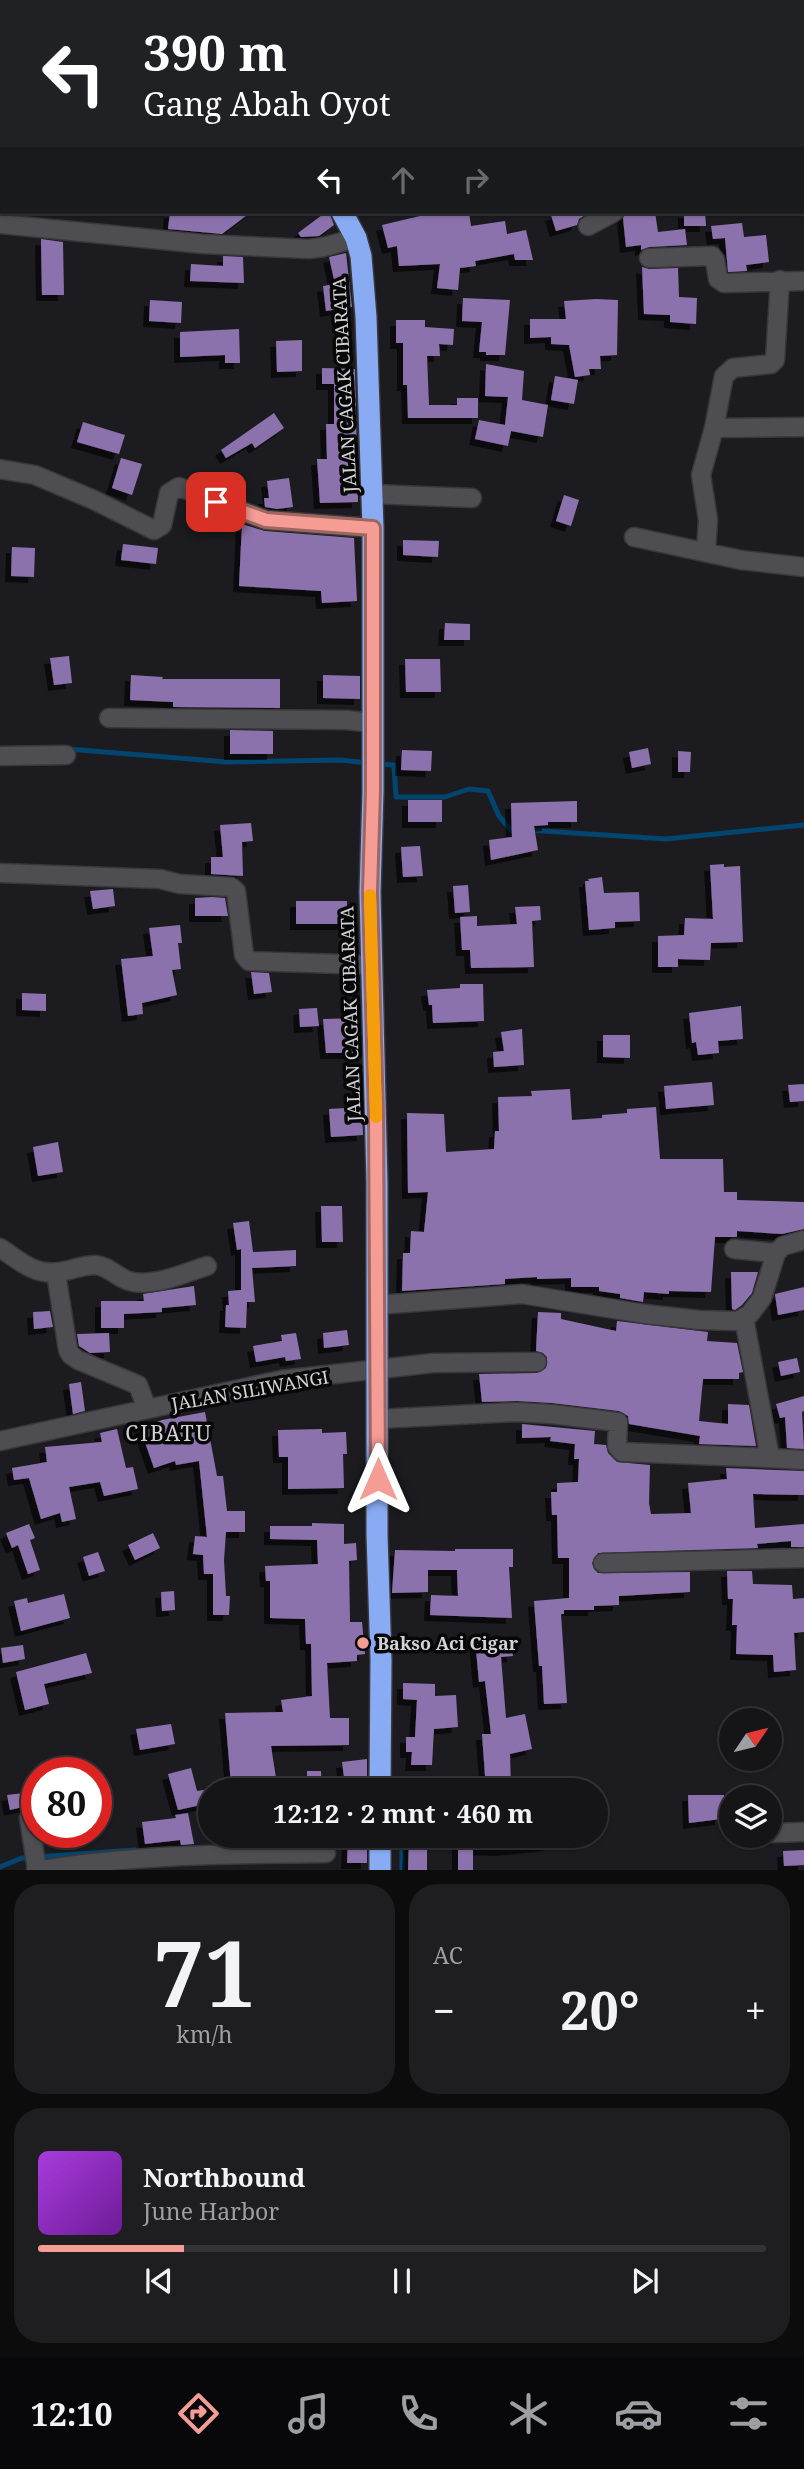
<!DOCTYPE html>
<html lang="id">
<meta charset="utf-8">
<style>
body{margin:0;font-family:"Noto Serif",serif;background:#1e1e21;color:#f1f3f6;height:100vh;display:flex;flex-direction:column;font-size:26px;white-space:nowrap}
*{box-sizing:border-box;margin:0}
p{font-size:23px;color:#9d9fa2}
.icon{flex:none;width:38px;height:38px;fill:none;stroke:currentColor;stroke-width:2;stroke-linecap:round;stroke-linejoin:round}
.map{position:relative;height:1870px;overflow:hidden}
.side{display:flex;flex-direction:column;gap:14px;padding:14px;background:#0c0c0d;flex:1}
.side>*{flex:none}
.top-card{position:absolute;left:0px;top:0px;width:805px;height:214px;box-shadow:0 2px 5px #0004,0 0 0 2px #343437;background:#202124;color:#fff;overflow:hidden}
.needle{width:46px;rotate:55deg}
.tools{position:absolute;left:719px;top:1708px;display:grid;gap:14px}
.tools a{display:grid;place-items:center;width:63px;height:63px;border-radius:50%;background:#151518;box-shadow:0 2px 5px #0004,0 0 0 2px #343437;font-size:35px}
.speed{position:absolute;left:21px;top:1757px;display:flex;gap:14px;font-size:35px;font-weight:700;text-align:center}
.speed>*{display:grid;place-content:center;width:91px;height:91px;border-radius:50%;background:#151518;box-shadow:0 2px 5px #0004,0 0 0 2px #343437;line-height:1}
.speed .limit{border:10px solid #d22;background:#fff;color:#111}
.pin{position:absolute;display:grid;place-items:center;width:60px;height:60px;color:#fff;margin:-30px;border-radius:14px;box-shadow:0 4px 10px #0006}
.me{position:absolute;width:77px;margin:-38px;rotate:0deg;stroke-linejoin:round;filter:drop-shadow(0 0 5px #0008)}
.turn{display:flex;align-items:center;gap:24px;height:147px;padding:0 28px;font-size:32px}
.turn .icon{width:91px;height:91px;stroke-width:2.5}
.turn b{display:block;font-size:49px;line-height:60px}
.lanes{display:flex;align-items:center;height:66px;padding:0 28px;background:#0003;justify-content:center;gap:35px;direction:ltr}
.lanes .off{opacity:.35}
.big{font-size:52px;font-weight:700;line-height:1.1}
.side .tile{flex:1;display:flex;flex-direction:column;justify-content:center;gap:10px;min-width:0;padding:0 24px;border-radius:28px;background:#1e1e21}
.side .dial{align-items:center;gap:0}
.dial b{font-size:91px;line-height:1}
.song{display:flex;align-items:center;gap:21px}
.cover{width:84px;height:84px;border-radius:10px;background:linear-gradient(135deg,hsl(280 70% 55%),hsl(280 70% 35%))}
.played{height:7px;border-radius:4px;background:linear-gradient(90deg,#f59c95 20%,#343437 20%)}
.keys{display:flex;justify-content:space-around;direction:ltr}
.heat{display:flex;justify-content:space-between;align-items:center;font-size:38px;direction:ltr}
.side .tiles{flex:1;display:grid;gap:14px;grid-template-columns:1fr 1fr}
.tile:last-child{grid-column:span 2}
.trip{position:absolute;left:198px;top:1778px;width:410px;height:70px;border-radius:35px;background:#151518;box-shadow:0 2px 5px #0004,0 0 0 2px #343437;font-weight:700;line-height:70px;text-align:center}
.menu{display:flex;height:112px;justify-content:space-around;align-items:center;background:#08080a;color:#9d9fa2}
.menu .icon{width:49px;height:49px}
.menu .on{color:#f59c95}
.menu b{font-size:32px;color:#f1f3f6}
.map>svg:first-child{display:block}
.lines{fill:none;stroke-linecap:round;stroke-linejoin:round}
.stream{stroke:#024670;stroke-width:5}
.building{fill:#8c72ad;filter:url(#shadow)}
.minor-casing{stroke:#38383a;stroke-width:21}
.highway-casing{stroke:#38383a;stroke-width:24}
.minor{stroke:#4e4e52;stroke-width:18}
.highway{stroke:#88abf3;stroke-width:21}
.route-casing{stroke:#9f6561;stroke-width:18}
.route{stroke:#f59c95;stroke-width:12}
.slow{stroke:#f59e0b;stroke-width:12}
.poi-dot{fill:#f59c95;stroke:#070708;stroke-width:2.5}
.labels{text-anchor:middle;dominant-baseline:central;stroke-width:7;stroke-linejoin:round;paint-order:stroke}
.street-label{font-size:18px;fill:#d2d2d4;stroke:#070708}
.poi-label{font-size:18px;font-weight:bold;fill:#d2d2d4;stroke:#070708;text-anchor:start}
.quarter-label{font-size:21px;letter-spacing:2px;fill:#d2d2d4;stroke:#070708}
</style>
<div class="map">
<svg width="804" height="1871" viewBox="0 0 804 1871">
<defs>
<filter id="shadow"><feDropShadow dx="-6" dy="6" stdDeviation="0" flood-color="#0009"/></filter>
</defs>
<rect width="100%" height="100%" fill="#1c1c20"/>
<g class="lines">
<path class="stream" d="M68,749L227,762L340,760L369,763
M379,764L394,765L396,797H445L469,789L488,791L499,816L511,830H518
M528,830L666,839L804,825
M386,1839H402V1871
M225,1846L257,1843L376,1839
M0,1867L22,1858L135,1850"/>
</g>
<path class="building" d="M170,212H251L222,234L168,229Z
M326,212H329L334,225L319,236L301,237L298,233Z
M437,212H469L471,226L505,221L507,234L526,230L533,260H515L514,254L475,261L476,266L460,268L458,290L437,288L440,264L399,266L397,246L388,248L382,225Z
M564,212H584L585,215L579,219L577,225L556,231L551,215Z
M655,212L658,232L685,229L687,245L649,247L641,250V245L626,247L623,218L625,213Z
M684,212H705L706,226H684Z
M742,223L744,237L766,235L769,262L746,265L747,271L728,272L725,238L713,239L711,226Z
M41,239L63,242L64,295H42Z
M346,253L352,307L326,311L323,286L335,284L329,257Z
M223,256L243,257L244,283L190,281L191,264L223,266Z
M642,267L649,269L678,268L679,297L697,298L696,324L670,322V315L644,314Z
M463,298L510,300L505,355H486V352H479L482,322L462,321Z
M596,299L618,300L617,355L600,356L601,369H589L590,375L575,377L569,345L551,344V337L530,338V319H566L564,301Z
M150,300L182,302L181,323L149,321Z
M396,320H425V327L454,329L453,345L439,344L440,356H427L429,405H457V398H478V418H408L407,385H403V343H396Z
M239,329L240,363H225V355L180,357V332Z
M302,340V371L277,372L276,341Z
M486,364L524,371L522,400L548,405L543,437L511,431L508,446L475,439L479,420L505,425L508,397L485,396Z
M322,368L355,369L358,502L320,503L317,459H327L326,424H334V384H322Z
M555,376L578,380L574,404L551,400Z
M274,413L284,428L255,448L252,443L226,458L221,450Z
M83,422L125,435L119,454L77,442Z
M121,458L142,464L132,495L112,488Z
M289,478L293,507L277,509L265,507L264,498H269L267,481Z
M564,495L579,500L571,526L556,521Z
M242,524L265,531L354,538L357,601L322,603L321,591L239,586Z
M403,540L439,541L438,557L403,555Z
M123,544L158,548L156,564L121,560Z
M12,547L35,548L34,577L11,576Z
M445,623L470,624V640H444Z
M69,656L72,683L54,685L50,658Z
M405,659H440L441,692H406Z
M131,675L163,677L162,679H280V708L173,707V702L130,700Z
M323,675L360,676V699L323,698Z
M230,730L273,731V754H230Z
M648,748L651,764L632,768L629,752Z
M402,750L432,751L431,771L401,770Z
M678,751L691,752L690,772H678Z
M408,800H442V822H408Z
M577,801V822H548V825L534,826L538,850L491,860L489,840L512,837L511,803Z
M251,823L253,841L242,842L243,876L211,874V857H223L220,825Z
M420,846L423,876L403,877L401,847Z
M724,864V867L740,866L743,942L711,943L710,960L678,959V967H658V936L684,935L685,918L713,919L710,865Z
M602,877L604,893L639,892L640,921L615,922V928L589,930L585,881H589L588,879Z
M468,885L470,912L455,913L453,886Z
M113,889L115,906L93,909L90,891Z
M212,897L225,898L228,916H195V898Z
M296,901H347V924H296Z
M540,906L541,920L532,921L534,967L471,968L470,950H462L460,917L477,916V926L517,924L515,907Z
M180,925L182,943H178L181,969L172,970L177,995L142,1003L143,1014L128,1016L121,959L153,956L149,928Z
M251,972L269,973L272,992L254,994Z
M460,984H483L484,1021L433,1023L432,1005H429L427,990L460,988Z
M22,993L46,994V1011L22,1010Z
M741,1006L743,1039L718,1041L719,1053L698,1055L696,1042L692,1043L689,1013Z
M317,1008L319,1026L300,1027L299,1009Z
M360,1018V1031H352L353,1053H326L323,1019Z
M522,1029L524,1065L494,1067L493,1052L504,1051L501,1032Z
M603,1035H630V1058L603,1057Z
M712,1082L714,1105L666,1109L664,1086Z
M804,1084V1101L790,1102L788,1085Z
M570,1089L572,1120L602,1118V1115L627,1113V1109L656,1107L660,1159H723L724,1192H737V1200L804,1202V1229L782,1234L737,1231V1237H715L711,1292L669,1291V1294L644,1292L643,1302L620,1298V1294L599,1291V1287H571V1278L537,1279V1277L505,1279V1284L402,1291L403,1253H410L411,1231L424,1232L428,1192L408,1193L407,1113L444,1114L446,1152L494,1149L495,1131H499L498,1097L532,1096L531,1091Z
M362,1107L363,1135L331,1137L329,1109Z
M58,1142L63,1172L38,1176L33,1147Z
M321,1206H342L343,1242H322Z
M249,1221L253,1252L296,1250V1266L252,1268L255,1302H247L246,1328L225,1327L226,1305H229L228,1291L241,1290V1249L237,1250L233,1223Z
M731,1272H758L752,1293L742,1305L735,1310L732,1309Z
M194,1286L196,1305L162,1308V1312L124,1314V1328H101V1301H144L143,1294Z
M804,1287V1310L778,1315L775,1294Z
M50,1311L53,1327L34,1329L33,1312Z
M538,1312L561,1313V1319L616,1331L617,1321L708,1332L707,1341L737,1343L743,1372L739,1373V1379H703L699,1421L728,1424V1404L749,1405L756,1446L699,1444L700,1436L629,1424L628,1416L619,1411L552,1403L517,1401L482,1402L479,1374L537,1373L546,1368L547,1357L543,1353L536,1351Z
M347,1330L349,1345L324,1348L323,1333Z
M109,1333L110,1352L90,1353L79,1346L77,1334Z
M296,1333L301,1359L286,1361L285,1357L256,1362L253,1346L282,1341L281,1335Z
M797,1358L800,1372L781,1376L778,1362Z
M81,1382L85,1411L73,1414L69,1384Z
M804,1396V1411L802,1412L804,1449L787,1448L785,1417L780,1418L776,1404Z
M205,1412L217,1476H223L227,1511H245V1532H226L224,1560L226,1596H230L229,1615H213V1574H204L203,1555L193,1554L195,1536L207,1537L199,1461L176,1465L175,1461L154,1468L140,1428L162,1420Z
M522,1424L595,1431L594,1444L606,1445L608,1453L617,1462L650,1465L649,1503L651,1514L691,1513L688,1483L727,1479L726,1468L804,1471V1495L753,1494L755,1528L804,1524V1547H791V1541L757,1544L758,1548L598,1553L592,1563L594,1569L598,1573L690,1572V1592L619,1596V1605L594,1606V1610H564V1614H561L567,1703L544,1704L542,1666H539L534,1601L569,1598V1558H558L557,1515H552L551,1492H557V1483L578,1482L579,1459H574L575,1444L550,1441L551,1437L522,1438Z
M117,1429L126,1468L133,1467L138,1489L104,1496L100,1482L69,1487L76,1519L62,1522L60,1513L41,1519L29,1478L14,1480L12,1468L47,1462L45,1447L102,1442L100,1433Z
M322,1429V1433L346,1432L347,1454H343L344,1488L288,1489V1457H279L278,1430Z
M312,1523L344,1524V1544L356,1543L357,1560L349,1561L350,1622H362L365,1654L357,1655V1661L327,1663L330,1718H349V1745L271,1746L276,1778L307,1777V1771H321L322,1790H258V1780L231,1784L225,1713L283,1712L281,1700L312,1696L311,1644H306L305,1619L270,1618V1581H266L265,1566L318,1564L317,1540L270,1539V1526H312Z
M29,1524L35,1538L30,1540L40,1570L28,1574L18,1545L12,1548L6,1533Z
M153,1533L160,1548L135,1560L128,1545Z
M455,1549H513V1567H509L512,1618L430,1615L431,1595L458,1596L457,1570H428V1592L392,1593L395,1550L455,1551Z
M98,1552L105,1571L89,1576L83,1557Z
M727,1571H752L753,1584L792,1585L793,1599L804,1598V1632L794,1633L796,1670L774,1672L773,1655L736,1654L737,1625H732L733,1599H728Z
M174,1591L175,1610L162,1611L161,1592Z
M64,1594L70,1618L21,1631L14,1601L27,1598L28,1603Z
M511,1638L513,1656L501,1657L506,1718L525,1714L532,1749L510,1754L511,1788L486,1789L482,1734H491L485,1681L479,1682L475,1639Z
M23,1645L25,1659L3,1663L1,1648Z
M86,1653L92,1673L44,1684L49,1704L25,1710L16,1672Z
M403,1683L435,1684V1696L456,1695L458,1727L434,1729L432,1765H411L412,1752H406V1737H415L417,1700L403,1699Z
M171,1724L175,1744L140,1750L136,1729Z
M367,1759V1790H350L349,1776L344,1777L342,1762Z
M191,1768L197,1791L210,1789V1803L178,1810L168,1774Z
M32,1792L35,1804L10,1810L7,1795Z
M688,1795H724V1812H721V1819L689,1823Z
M188,1813L194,1844L181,1845L180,1840L145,1844L142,1822L176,1818L175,1815Z
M458,1836H550V1845L502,1850L473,1849V1871H458Z
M409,1838H427V1871H408Z
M348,1840L367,1841V1863H347Z
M804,1850V1865L784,1866L783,1851Z"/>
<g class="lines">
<defs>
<path id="minor" d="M371,2V0
M803,115H804
M0,224L203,244L309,249L324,247L356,238
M588,226L614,212
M649,258L712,256L715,260L718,279L724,283L804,281
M714,428L804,427
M0,469L35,475L94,500L154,530L162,525L169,493L179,487L266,520L373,528
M372,494L472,498
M634,537L741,560L804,567
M706,551L708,520L701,475L714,428L724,376L733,368L771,364L775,360L780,280
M109,718L347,720L372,723
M0,756L66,755
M0,873L160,879L180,884L231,887L236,891L244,955L249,961L373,965
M0,1248C18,1259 34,1276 58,1272C70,1271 82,1265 95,1265C109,1266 116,1277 129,1281C153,1288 184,1273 207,1266
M734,1249L776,1253
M56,1273L68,1350L71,1355L78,1360L138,1385L147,1409
M377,1305L522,1294L645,1314L699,1320L738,1321L750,1314L762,1298L776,1253L783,1246L804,1240
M744,1318L770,1458L804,1460
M378,1419L517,1412L551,1414L618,1422L617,1446L622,1452L770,1458
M0,1441L281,1380L433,1363L537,1362
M603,1563L804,1558
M29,1818L37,1870
M770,1833L804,1832
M36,1871C132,1854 229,1854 326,1853"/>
<path id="highway" d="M120,0L123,2
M342,212L356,238L361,256L366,317L373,528V791L370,892L377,1183V1535L381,1660L380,1790
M380,1871V1836"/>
</defs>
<use href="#minor" class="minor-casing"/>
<use href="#highway" class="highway-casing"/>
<use href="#minor" class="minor"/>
<use href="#highway" class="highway"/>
</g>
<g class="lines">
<defs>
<path id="route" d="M216,502L266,520L373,528V791L370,892L376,1115L378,1479"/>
</defs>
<use href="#route" class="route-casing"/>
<use href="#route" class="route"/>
<path class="slow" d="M370,895L376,1117"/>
</g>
<circle class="poi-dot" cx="363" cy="1643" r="7"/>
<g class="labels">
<g class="street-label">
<text transform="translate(344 385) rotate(-93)">JALAN CAGAK CIBARATA</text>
<text transform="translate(350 1014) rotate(-92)">JALAN CAGAK CIBARATA</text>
<text transform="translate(250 1390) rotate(-10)">JALAN SILIWANGI</text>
</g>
<g class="poi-label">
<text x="377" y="1643">Bakso Aci Cigar</text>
</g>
<g class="quarter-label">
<text x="169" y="1433">CIBATU</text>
</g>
</g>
</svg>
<div class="tools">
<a><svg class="needle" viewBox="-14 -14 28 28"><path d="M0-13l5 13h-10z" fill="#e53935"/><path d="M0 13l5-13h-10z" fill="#9d9fa2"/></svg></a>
<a><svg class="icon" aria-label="layers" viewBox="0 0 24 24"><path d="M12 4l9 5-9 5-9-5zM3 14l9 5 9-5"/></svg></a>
</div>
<div class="speed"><div class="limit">80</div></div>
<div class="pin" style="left:216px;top:502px;background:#d93025"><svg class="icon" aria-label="arrive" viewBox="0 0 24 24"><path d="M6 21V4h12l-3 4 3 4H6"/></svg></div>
<svg class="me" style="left:378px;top:1479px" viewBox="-20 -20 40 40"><path d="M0-17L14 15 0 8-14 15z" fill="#f59c95" stroke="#fff" stroke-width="4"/></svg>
<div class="trip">12:12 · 2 mnt · 460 m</div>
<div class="top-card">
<div class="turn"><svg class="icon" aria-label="left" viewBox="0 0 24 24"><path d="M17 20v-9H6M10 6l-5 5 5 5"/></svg><div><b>390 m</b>Gang Abah Oyot</div></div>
<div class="lanes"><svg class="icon" aria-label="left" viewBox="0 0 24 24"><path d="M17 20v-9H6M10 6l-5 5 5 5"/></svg><svg class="icon off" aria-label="ahead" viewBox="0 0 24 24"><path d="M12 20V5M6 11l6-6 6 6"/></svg><svg class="icon off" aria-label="right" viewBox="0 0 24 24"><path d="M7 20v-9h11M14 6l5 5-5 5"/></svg></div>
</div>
</div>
<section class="side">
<div class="tiles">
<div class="tile dial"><b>71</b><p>km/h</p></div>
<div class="tile"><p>AC</p>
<div class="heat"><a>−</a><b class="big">20°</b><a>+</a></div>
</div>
<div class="tile">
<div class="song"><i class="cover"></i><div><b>Northbound</b><p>June Harbor</p></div></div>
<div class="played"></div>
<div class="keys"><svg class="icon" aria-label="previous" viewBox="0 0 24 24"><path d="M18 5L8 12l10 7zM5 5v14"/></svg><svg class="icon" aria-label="pause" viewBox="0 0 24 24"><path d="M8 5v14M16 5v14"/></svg><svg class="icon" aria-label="next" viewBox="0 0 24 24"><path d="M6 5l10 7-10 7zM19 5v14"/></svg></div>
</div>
</div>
</section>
<nav class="menu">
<b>12:10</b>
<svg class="icon on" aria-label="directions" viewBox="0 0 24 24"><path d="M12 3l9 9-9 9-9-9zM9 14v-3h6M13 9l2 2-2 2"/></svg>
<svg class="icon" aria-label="music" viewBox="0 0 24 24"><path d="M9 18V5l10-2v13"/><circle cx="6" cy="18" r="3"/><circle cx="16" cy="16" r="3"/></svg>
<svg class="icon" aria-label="phone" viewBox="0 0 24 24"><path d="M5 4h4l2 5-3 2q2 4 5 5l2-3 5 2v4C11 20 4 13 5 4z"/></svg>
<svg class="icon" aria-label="climate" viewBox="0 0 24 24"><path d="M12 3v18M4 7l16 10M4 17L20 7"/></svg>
<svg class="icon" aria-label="car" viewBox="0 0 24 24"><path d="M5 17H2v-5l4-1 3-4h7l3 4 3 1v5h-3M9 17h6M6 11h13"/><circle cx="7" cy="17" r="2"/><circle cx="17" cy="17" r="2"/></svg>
<svg class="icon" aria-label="filters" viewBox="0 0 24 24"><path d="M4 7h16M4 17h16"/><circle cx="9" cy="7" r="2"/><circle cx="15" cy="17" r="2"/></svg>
</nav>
